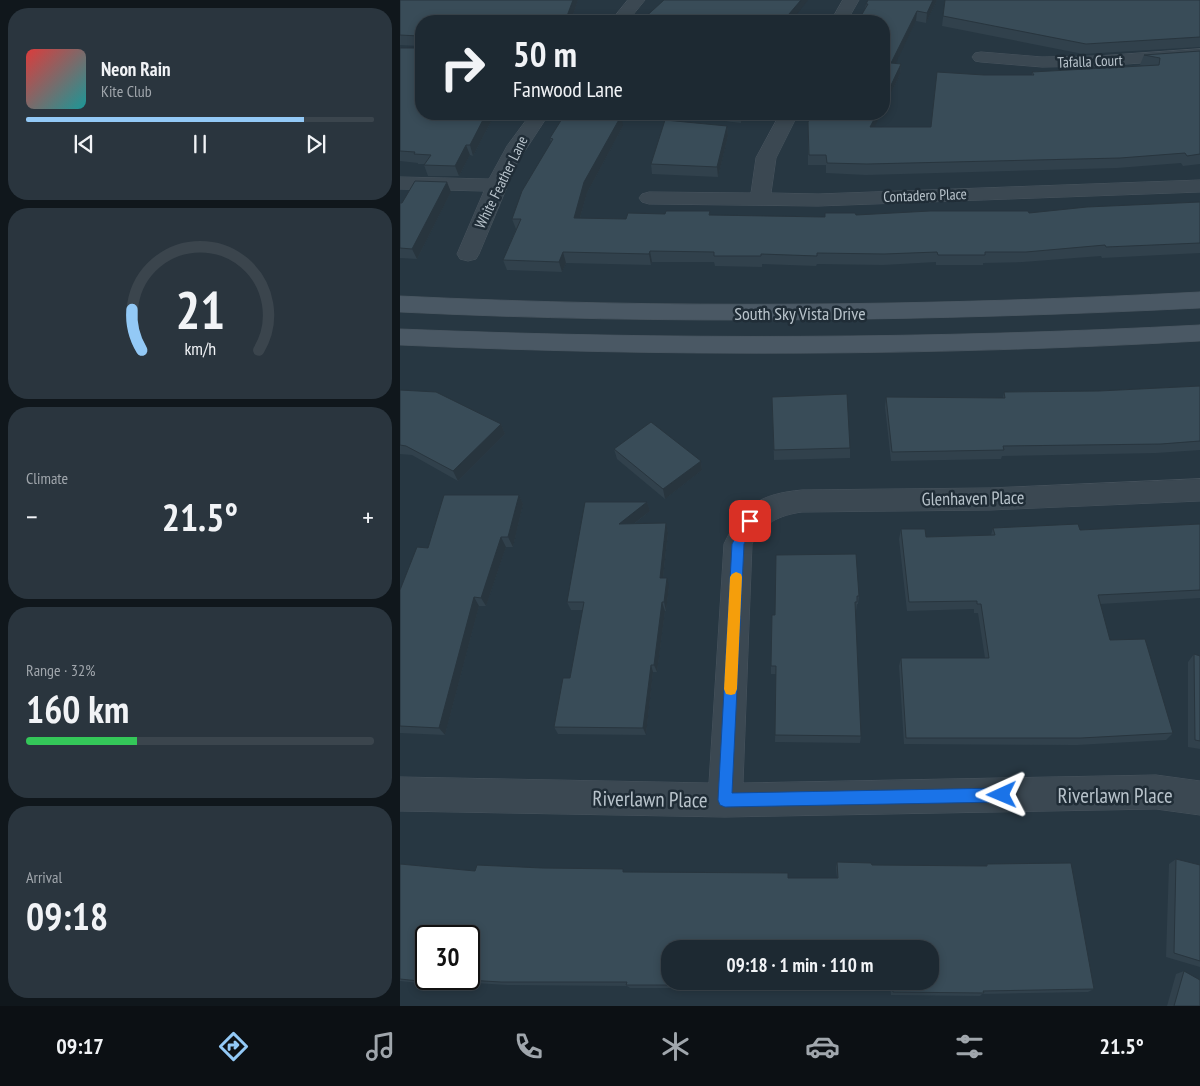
<!DOCTYPE html>
<meta charset="utf-8">
<style>
body{margin:0;font-family:"PT Sans Narrow",sans-serif;background:#2a353e;color:#f1f3f6;height:100vh;display:flex;flex-direction:column;font-size:19px;white-space:nowrap}
*{box-sizing:border-box;margin:0}
p{font-size:16px;color:#a0a6ac}
.icon{flex:none;width:28px;height:28px;fill:none;stroke:currentColor;stroke-width:2;stroke-linecap:round;stroke-linejoin:round}
.map{position:relative;flex:1;overflow:hidden}
.sheet{display:flex;flex-direction:column;gap:8px;padding:8px;background:#10171c;width:400px}
.sheet>*{flex:none}
.hud{position:absolute;left:15px;top:15px;width:475px;height:105px;border-radius:20px;box-shadow:0 2px 8px #0003,0 0 0 1px #3b454d;background:#1d2932;color:#f1f3f6;overflow:hidden}
.speed{position:absolute;left:15px;top:925px;display:flex;gap:10px;font-size:25px;font-weight:700;text-align:center}
.speed>*{display:grid;place-content:center;width:65px;height:65px;border-radius:50%;background:#1d2932;box-shadow:0 2px 8px #0003,0 0 0 1px #3b454d;line-height:1}
.speed .limit{border:2px solid #111;border-radius:8px;background:#fff;color:#111}
.pin{position:absolute;display:grid;place-items:center;width:42px;height:42px;color:#fff;margin:-21px;border-radius:10px;box-shadow:0 2px 8px #0006}
.me{position:absolute;width:55px;margin:-28px;rotate:269deg;stroke-linejoin:round;filter:drop-shadow(0 0 4px #0008)}
.turn{display:flex;align-items:center;gap:18px;height:105px;padding:0 15px;font-size:22px}
.turn .icon{width:65px;height:65px;stroke-width:2.5}
.turn b{display:block;font-size:35px;line-height:42px}
.big{font-size:38px;font-weight:800;line-height:1.1}
.sheet .card{flex:1;display:flex;flex-direction:column;justify-content:center;gap:8px;min-width:0;padding:0 18px;border-radius:20px;background:#2a353e}
.sheet .dial{align-items:center;gap:0}
.dial svg{height:130px;overflow:visible;fill:none;stroke:#3b454d;stroke-width:7;stroke-linecap:round;text-anchor:middle}
.dial text{fill:#f1f3f6;stroke:none}
.song{display:flex;align-items:center;gap:15px}
.cover{width:60px;height:60px;border-radius:8px;background:linear-gradient(135deg,hsl(0 70% 55%),hsl(180 70% 35%))}
.played{height:5px;border-radius:2px;background:linear-gradient(90deg,#93c9f6 80%,#3b454d 80%)}
.keys{display:flex;justify-content:space-around;direction:ltr}
.heat{display:flex;justify-content:space-between;align-items:center;font-size:28px;direction:ltr}
.charge{height:8px;border-radius:4px;background:linear-gradient(90deg,#34c759 32%,#3b454d 0)}
.trip{position:absolute;left:261px;top:940px;width:278px;height:50px;border-radius:20px;background:#1d2932;box-shadow:0 2px 8px #0003,0 0 0 1px #3b454d;font-weight:800;line-height:50px;text-align:center}
.dock{display:flex;height:80px;justify-content:space-around;align-items:center;background:#0c1014;color:#a0a6ac}
.dock .icon{width:35px;height:35px}
.dock .selected{color:#93c9f6}
.dock b{font-size:22px;color:#f1f3f6}
main{display:flex;flex:1;min-height:0}
.map>svg:first-child{display:block}
.lines{fill:none;stroke-linecap:round;stroke-linejoin:round}
.street-casing{stroke:#48545e;stroke-width:1}
.secondary-casing{stroke:#48545e;stroke-width:1}
.street{fill:#3b4852;fill-rule:evenodd}
.secondary{fill:#4a5864;fill-rule:evenodd}
.wall{fill:#31414c;fill-rule:evenodd}
.shaded-wall{fill:#28353e}
.building{fill:#394c58;stroke:#28353e}
.route{fill:#1a73e8;stroke:#114b97}
.slow{fill:#f59e0b}
.labels{text-anchor:middle;dominant-baseline:central;stroke-width:5;stroke-linejoin:round;paint-order:stroke}
.far-street-label{font-size:15px;fill:#b8c3cb;stroke:#202d37}
.street-label{font-size:18px;fill:#b8c3cb;stroke:#202d37}
.near-street-label{font-size:21px;fill:#b8c3cb;stroke:#202d37}
</style>
<main>
<section class="sheet">
<div class="card">
<div class="song"><i class="cover"></i><div><b>Neon Rain</b><p>Kite Club</p></div></div>
<div class="played"></div>
<div class="keys"><svg class="icon" aria-label="previous" viewBox="0 0 24 24"><path d="M18 5L8 12l10 7zM5 5v14"/></svg><svg class="icon" aria-label="pause" viewBox="0 0 24 24"><path d="M8 5v14M16 5v14"/></svg><svg class="icon" aria-label="next" viewBox="0 0 24 24"><path d="M6 5l10 7-10 7zM19 5v14"/></svg></div>
</div>
<div class="card dial"><svg viewBox="0 0 100 80">
<path d="M14 69A42 42 0 1 1 86 69"/>
<path d="M14 69A42 42 0 0 1 8 44" stroke="#93c9f6"/>
<text x="50" y="56" font-size="32" font-weight="700">21</text>
<text x="50" y="72" font-size="11">km/h</text>
</svg></div>
<div class="card"><p>Climate</p>
<div class="heat"><a>−</a><b class="big">21.5°</b><a>+</a></div>
</div>
<div class="card"><p>Range · 32%</p><b class="big">160 km</b><div class="charge"></div></div>
<div class="card"><p>Arrival</p><b class="big">09:18</b></div>
</section>
<div class="map">
<svg width="800" height="1006" viewBox="0 0 800 1006">
<rect width="100%" height="100%" fill="#273742"/>
<g class="lines">
<defs>
<path id="street" d="M228,0H245L228,21H211Z
M443,0H459L447,21H431Z
M800,49V59L697,66L642,67L581,62L575,61L572,57L575,53L581,52L642,57L697,56Z
M131,114H149L117,163L79,254L76,259L68,261L60,259L57,254L84,191L0,189V177L89,179L107,146Z
M380,114H398L376,158L371,193L418,194L800,180V192L418,206L249,204L242,202L239,198L242,194L249,192L351,193L356,158Z
M800,479V501L590,510L402,512C380,515 362,523 352,544L343,783L756,775L800,781V815L756,809L325,817L0,811V777L309,783L324,544C342,506 359,494 402,490L590,488Z"/>
<path id="secondary" d="M800,292V308C533,321 267,325 0,312V296C267,309 533,306 800,292Z
M800,325V341C533,356 267,357 0,345V329C267,340 533,339 800,325Z"/>
</defs>
<use href="#street" class="street-casing"/>
<use href="#secondary" class="secondary-casing"/>
<use href="#street" class="street"/>
<use href="#secondary" class="secondary"/>
</g>
<path class="wall" d="M0,0H178L171,21H21V114H95L73,156L70,155L59,176H28L24,165L25,164H18V163L0,161V48H19V46L0,45Z
M537,0L526,23L516,21L495,63L501,64L500,74L484,108V21L465,9L466,4Z
M545,0H800V47L683,54L542,26Z
M800,51V164L783,166L781,163L717,168L466,175L426,173V165H408V122L412,114H481L474,127H531L584,75H632V72L744,65H740L744,55Z
M315,114H345L341,123L316,120Z
M223,126L187,193L180,218L226,219L265,214L310,211V215L425,217L456,215L629,213L800,202V253L702,258L701,256L623,262L583,263V265H536V262L483,265L417,264L416,266L362,264V267L315,266L314,262H252L251,265L166,263L162,272L107,270L103,260L116,229L112,219L151,143L150,138Z
M327,126L328,136L318,177L252,174L251,164Z
M51,192L17,259L0,258V203Z
M800,386V450L756,453L602,456L601,459L491,461L485,407L486,397L603,398L604,392L699,391Z
M0,390L101,424L105,434L58,481L12,455L0,454Z
M372,397L450,448V458L374,460Z
M214,449L301,461L302,470L265,499L217,459Z
M119,495L123,504L113,547H106L86,606H79L45,735L0,733V590L28,548Z
M247,502L250,511L234,524L266,523L268,533L263,578L269,587L266,611H265L257,672H253L246,735L158,734L154,727L170,678L183,610H171L167,602Z
M800,524V598L700,604L710,640L773,733L766,740L677,745L504,744L499,666L501,658H585L578,613H574V609L507,611L499,539L501,529L526,537L591,535L593,528L680,530Z
M459,596L458,604H457L456,611H455L461,736L460,743L375,742L376,674H371V666L375,615Z
M794,654L800,656V749L788,747V662Z
M776,859L800,865V967L766,957L769,864Z
M437,862L472,865L586,866L587,864L694,989L688,992L582,994L580,996L491,995L490,987L404,986V981H530L270,949L293,981L292,988H230L227,986L107,985L28,980L27,984L0,981V864L75,871L225,872L389,878H437L436,867ZM26,936L69,979H26Z
M784,971L800,1006H767L776,974Z"/>
<path class="shaded-wall" d="M173,0H178L171,21H168L167,16Z
M401,0H408L394,18V21H389V14Z
M533,0H537L526,23L527,13Z
M517,11L516,21L491,73V63Z
M501,64L500,74L484,108V100Z
M86,114H95L73,156L70,145Z
M341,114H345L341,123Z
M477,114H481L469,138L470,127Z
M221,116L223,126L187,193L177,228L174,218L184,182Z
M327,126L328,136L318,177L317,167Z
M66,145L70,155L59,176L55,166Z
M47,182L51,192L17,259L12,249Z
M250,251L252,262L251,265L249,254Z
M163,252L166,263L162,272L159,262Z
M101,424L105,434L58,481L53,471Z
M301,461L302,470L265,499L263,489Z
M119,495L123,504L113,547L108,537Z
M247,502L250,511L222,533L219,524Z
M266,523L268,533L262,586L260,578Z
M101,537L106,547L86,606L81,598Z
M267,578L269,587L266,611L264,602Z
M74,597L79,606L45,735L39,728Z
M262,602L265,611L257,672L254,665Z
M251,665L253,672L246,735L243,728Z
M20,977L28,980L27,984L19,981Z
M290,981H293L292,988L290,985Z"/>
<path class="building" d="M0,0H173L167,16H155L153,21H21V114H86L70,145H66L55,166L24,165L31,155L14,154L15,152L0,151V48H19V36L0,35Z
M264,0H401L389,14L394,15L391,21H241Z
M468,0H533L527,13L517,11L491,63L501,64L484,100V21H458L468,4H466Z
M545,0H800V37L686,44L543,16Z
M800,51V154L787,156L785,153L720,158L467,164L427,163L426,155H409L408,122L412,114H477L470,127H531L537,72L584,75H634L632,72L759,65L760,58L744,55Z
M165,114H200L221,116L184,182L174,218L226,219L228,213L265,214L266,211H310L309,215L425,217V213H455L456,215L530,211H628L629,213L687,207L800,202V243L706,247L705,245L626,252H585V255H538L537,252L484,254L417,253V256L361,254V256H314V252L250,251L249,254L163,252L159,262L103,260L121,219H112L122,191L153,139L150,138Z
M265,120L327,126L317,167L251,164Z
M15,181L47,182L12,249L0,248V203H2Z
M800,386V441L761,444L603,446L604,450L492,452L486,397L605,398L604,392L699,391Z
M0,390L36,392L101,424L53,471L6,446L0,445Z
M447,394L450,448L374,450L372,397Z
M251,422L301,461L263,489L214,449Z
M44,495H119L108,537H101L81,598L74,597L39,728L0,726V590L17,547L28,548Z
M185,502H247L219,524L266,523L260,578H267L264,602H262L254,665H251L243,728L154,727L163,678H170L184,602H167Z
M678,524L680,530L800,524V590L698,595L710,640L745,639L773,733L681,738H506L501,658H589L581,604H577V601L509,602L501,529H525L526,537L595,535L593,528Z
M456,554L459,596H457V602H455L461,736L375,735L376,666H371L372,615H375L376,555Z
M794,654L800,656V741L795,740Z
M776,859L800,865V961L774,953Z
M437,862L471,863L472,865L587,866V864L671,863L694,989L583,991L584,993L493,992L492,983H404V981H530V949H270V981H290V985H226L227,982H101L50,979H69V936H26V977H20L19,981L0,979V864L75,871L77,865L142,868L223,869V872L388,873V878H438Z
M784,971L800,980V1006H774Z"/>
<path class="route" d="M350,516L354,518L356,521L344,544L332,793L602,788L607,790L609,795L607,800L602,802L325,807L320,805L318,800L332,544L346,518Z"/>
<path class="slow" d="M336,572L341,574L342,577L337,689L335,694L331,695L326,694L324,689L330,577L332,574Z"/>
<g class="labels">
<g class="far-street-label">
<text transform="translate(690 61) rotate(-2)">Tafalla Court</text>
<text transform="translate(101 182) rotate(-64)">White Feather Lane</text>
<text transform="translate(525 195) rotate(-2)">Contadero Place</text>
</g>
<g class="street-label">
<text x="400" y="313">South Sky Vista Drive</text>
<text transform="translate(573 498) rotate(-1)">Glenhaven Place</text>
</g>
<g class="near-street-label">
<text x="715" y="795">Riverlawn Place</text>
<text transform="translate(250 799) rotate(1)">Riverlawn Place</text>
</g>
</g>
</svg>
<div class="speed"><div class="limit">30</div></div>
<div class="pin" style="left:350px;top:521px;background:#d93025"><svg class="icon" aria-label="arrive" viewBox="0 0 24 24"><path d="M6 21V4h12l-3 4 3 4H6"/></svg></div>
<svg class="me" style="left:602px;top:795px" viewBox="-20 -20 40 40"><path d="M0-17L14 15 0 8-14 15z" fill="#1a73e8" stroke="#fff" stroke-width="4"/></svg>
<div class="trip">09:18 · 1 min · 110 m</div>
<div class="hud">
<div class="turn"><svg class="icon" aria-label="right" viewBox="0 0 24 24"><path d="M7 20v-9h11M14 6l5 5-5 5"/></svg><div><b>50 m</b>Fanwood Lane</div></div>
</div>
</div>
</main>
<nav class="dock">
<b>09:17</b>
<svg class="icon selected" aria-label="directions" viewBox="0 0 24 24"><path d="M12 3l9 9-9 9-9-9zM9 14v-3h6M13 9l2 2-2 2"/></svg>
<svg class="icon" aria-label="music" viewBox="0 0 24 24"><path d="M9 18V5l10-2v13"/><circle cx="6" cy="18" r="3"/><circle cx="16" cy="16" r="3"/></svg>
<svg class="icon" aria-label="phone" viewBox="0 0 24 24"><path d="M5 4h4l2 5-3 2q2 4 5 5l2-3 5 2v4C11 20 4 13 5 4z"/></svg>
<svg class="icon" aria-label="climate" viewBox="0 0 24 24"><path d="M12 3v18M4 7l16 10M4 17L20 7"/></svg>
<svg class="icon" aria-label="car" viewBox="0 0 24 24"><path d="M5 17H2v-5l4-1 3-4h7l3 4 3 1v5h-3M9 17h6M6 11h13"/><circle cx="7" cy="17" r="2"/><circle cx="17" cy="17" r="2"/></svg>
<svg class="icon" aria-label="filters" viewBox="0 0 24 24"><path d="M4 7h16M4 17h16"/><circle cx="9" cy="7" r="2"/><circle cx="15" cy="17" r="2"/></svg>
<b>21.5°</b>
</nav>
